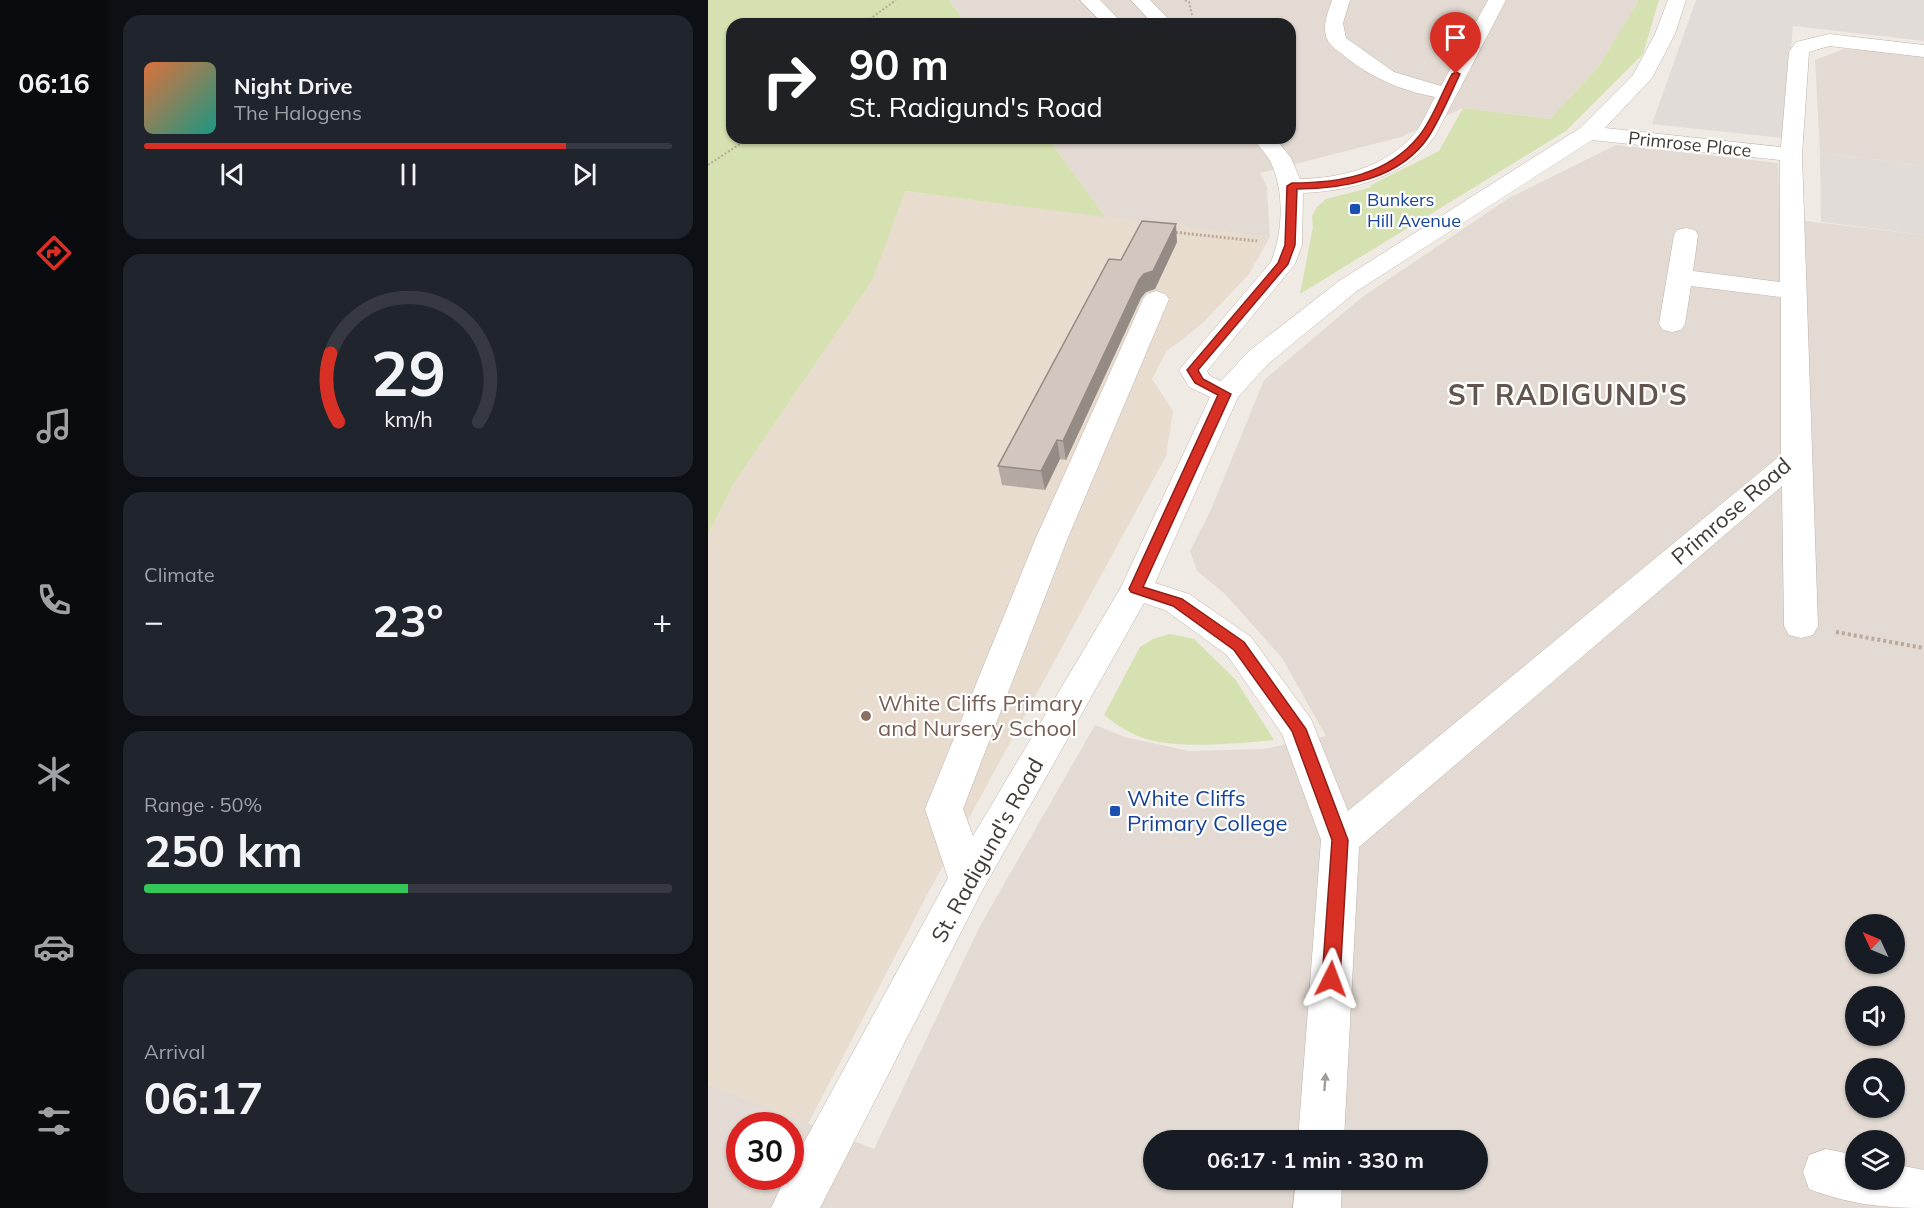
<!DOCTYPE html>
<meta charset="utf-8">
<style>
body{margin:0;font-family:Mulish,sans-serif;background:#20242c;color:#f1f3f6;height:100vh;display:flex;flex-direction:column;font-size:22px;white-space:nowrap}
*{box-sizing:border-box;margin:0}
p{font-size:20px;color:#9ea1a6}
.icon{flex:none;width:33px;height:33px;fill:none;stroke:currentColor;stroke-width:2;stroke-linecap:round;stroke-linejoin:round}
.map{position:relative;flex:1;overflow:hidden}
.drawer{display:flex;flex-direction:column;gap:15px;padding:15px;background:#0d0f14;width:600px}
.drawer>*{flex:none}
.hud{position:absolute;left:18px;top:18px;width:570px;height:126px;border-radius:18px;box-shadow:0 2px 4px #0004;background:#202124;color:#fff;overflow:hidden}
.needle{width:39px;rotate:314deg}
.controls{position:absolute;left:1137px;top:914px;display:grid;gap:12px}
.controls a{display:grid;place-items:center;width:60px;height:60px;border-radius:50%;background:#171b24;box-shadow:0 2px 4px #0004;font-size:30px}
.speed{position:absolute;left:18px;top:1112px;display:flex;gap:12px;font-size:30px;font-weight:700;text-align:center}
.speed>*{display:grid;place-content:center;width:78px;height:78px;border-radius:50%;background:#171b24;box-shadow:0 2px 4px #0004;line-height:1}
.speed .limit{border:9px solid #d22;background:#fff;color:#111}
.pin{position:absolute;display:grid;place-items:center;width:51px;height:51px;color:#fff;margin:-62px -26px;border-radius:50% 50% 50% 0;rotate:-45deg;box-shadow:0 0 6px #0007}
.pin .icon{rotate:45deg}
.me{position:absolute;width:66px;margin:-33px;rotate:3deg;stroke-linejoin:round;filter:drop-shadow(0 0 4px #0008)}
.turn{display:flex;align-items:center;gap:21px;height:126px;padding:0 24px;font-size:27px}
.turn .icon{width:78px;height:78px;stroke-width:2.5}
.turn b{display:block;font-size:42px;line-height:51px}
.big{font-size:45px;font-weight:700;line-height:1.1}
.drawer .card{flex:1;display:flex;flex-direction:column;justify-content:center;gap:9px;min-width:0;padding:0 21px;border-radius:18px;background:#20242c}
.drawer .dial{align-items:center;gap:0}
.dial svg{height:156px;overflow:visible;fill:none;stroke:#363941;stroke-width:7;stroke-linecap:round;text-anchor:middle}
.dial text{fill:#f1f3f6;stroke:none}
.song{display:flex;align-items:center;gap:18px}
.cover{width:72px;height:72px;border-radius:9px;background:linear-gradient(135deg,hsl(20 70% 55%),hsl(170 70% 35%))}
.played{height:6px;border-radius:3px;background:linear-gradient(90deg,#d93025 80%,#363941 80%)}
.keys{display:flex;justify-content:space-around;direction:ltr}
.heat{display:flex;justify-content:space-between;align-items:center;font-size:33px;direction:ltr}
.charge{height:9px;border-radius:4px;background:linear-gradient(90deg,#34c759 50%,#363941 0)}
.trip{position:absolute;left:435px;top:1130px;width:345px;height:60px;border-radius:30px;background:#171b24;box-shadow:0 2px 4px #0004;font-weight:700;line-height:60px;text-align:center}
main{display:flex;flex:1;min-height:0}
.tabs{display:flex;flex-direction:column;width:108px;justify-content:space-around;align-items:center;background:#090b0e;color:#9ea1a6}
.tabs .icon{width:42px;height:42px}
.tabs .current{color:#d93025}
.tabs b{font-size:27px;color:#f1f3f6}
.map>svg:first-child{display:block}
.residential{fill:#e3dbd3;fill-rule:evenodd}
.industrial{fill:#e2dcd9}
.education{fill:#e8dccf}
.green{fill:#d6e1b1}
.lines{fill:none;stroke-linecap:round;stroke-linejoin:round}
.minor-casing{stroke:#bdb3ab;stroke-width:1}
.path-far2{stroke:#bba89b;stroke-width:2;stroke-dasharray:2 2;stroke-linecap:butt}
.path-far1{stroke:#bba89b;stroke-width:3;stroke-dasharray:2 2;stroke-linecap:butt}
.path{stroke:#bba89b;stroke-width:4;stroke-dasharray:3 3;stroke-linecap:butt}
.minor{fill:#fff;fill-rule:evenodd}
.wall{fill:#b5aaa3}
.shaded-wall{fill:#948b85}
.building{fill:#d3c6be;stroke:#948b85;stroke-width:1.5}
.oneway{fill:#a09c9a}
.route{fill:#d93025;stroke:#8d1f18;stroke-width:1.5}
.transit-dot{fill:#1a4fb4;stroke:#fff;stroke-width:2}
.education-dot{fill:#8d6e63;stroke:#fff;stroke-width:2}
.labels{text-anchor:middle;dominant-baseline:central;stroke-width:4.5;stroke-linejoin:round;paint-order:stroke}
.far-street-label{font-size:18px;fill:#423a35;stroke:#fff}
.far-transit-label{font-size:18px;fill:#164399;stroke:#fff;text-anchor:start}
.street-label{font-size:22px;fill:#423a35;stroke:#fff}
.education-label{font-size:22px;fill:#785e54;stroke:#fff;text-anchor:start}
.transit-label{font-size:22px;fill:#164399;stroke:#fff;text-anchor:start}
.district-label{font-size:28px;font-weight:bold;letter-spacing:1.5px;fill:#63554d;stroke:#fff}
</style>
<main>
<nav class="tabs">
<b>06:16</b>
<svg class="icon current" aria-label="directions" viewBox="0 0 24 24"><path d="M12 3l9 9-9 9-9-9zM9 14v-3h6M13 9l2 2-2 2"/></svg>
<svg class="icon" aria-label="music" viewBox="0 0 24 24"><path d="M9 18V5l10-2v13"/><circle cx="6" cy="18" r="3"/><circle cx="16" cy="16" r="3"/></svg>
<svg class="icon" aria-label="phone" viewBox="0 0 24 24"><path d="M5 4h4l2 5-3 2q2 4 5 5l2-3 5 2v4C11 20 4 13 5 4z"/></svg>
<svg class="icon" aria-label="climate" viewBox="0 0 24 24"><path d="M12 3v18M4 7l16 10M4 17L20 7"/></svg>
<svg class="icon" aria-label="car" viewBox="0 0 24 24"><path d="M5 17H2v-5l4-1 3-4h7l3 4 3 1v5h-3M9 17h6M6 11h13"/><circle cx="7" cy="17" r="2"/><circle cx="17" cy="17" r="2"/></svg>
<svg class="icon" aria-label="filters" viewBox="0 0 24 24"><path d="M4 7h16M4 17h16"/><circle cx="9" cy="7" r="2"/><circle cx="15" cy="17" r="2"/></svg>
</nav>
<section class="drawer">
<div class="card">
<div class="song"><i class="cover"></i><div><b>Night Drive</b><p>The Halogens</p></div></div>
<div class="played"></div>
<div class="keys"><svg class="icon" aria-label="previous" viewBox="0 0 24 24"><path d="M18 5L8 12l10 7zM5 5v14"/></svg><svg class="icon" aria-label="pause" viewBox="0 0 24 24"><path d="M8 5v14M16 5v14"/></svg><svg class="icon" aria-label="next" viewBox="0 0 24 24"><path d="M6 5l10 7-10 7zM19 5v14"/></svg></div>
</div>
<div class="card dial"><svg viewBox="0 0 100 80">
<path d="M14 69A42 42 0 1 1 86 69"/>
<path d="M14 69A42 42 0 0 1 10 34" stroke="#d93025"/>
<text x="50" y="56" font-size="32" font-weight="700">29</text>
<text x="50" y="72" font-size="11">km/h</text>
</svg></div>
<div class="card"><p>Climate</p>
<div class="heat"><a>−</a><b class="big">23°</b><a>+</a></div>
</div>
<div class="card"><p>Range · 50%</p><b class="big">250 km</b><div class="charge"></div></div>
<div class="card"><p>Arrival</p><b class="big">06:17</b></div>
</section>
<div class="map">
<svg width="1216" height="1208" viewBox="0 0 1216 1208">
<rect width="100%" height="100%" fill="#f0eae4"/>
<path class="residential" d="M241,0H931L890,67L842,119L755,108L693,137L552,173L559,187L562,237L397,217L340,138H582V24H258Z
M1136,49L1216,54V166L1112,152L1107,60Z
M908,145L1070,163L1072,218L1216,235V1208H0V1084L166,1149L272,926L387,725L417,737L481,751L556,749L618,736L574,658L517,594L489,571L482,551L502,512L556,380L654,297L801,198ZM1148,924H1186V963H1148ZM1148,996H1186V1035H1148ZM1148,1068H1186V1107H1148ZM32,1125H82V1176H32ZM446,1140H770V1179H446ZM1148,1140H1186V1179H1148Z"/>
<path class="industrial" d="M988,0H1216V41L1085,26L1075,138L944,124Z
M1112,152L1216,166V235L1113,222Z"/>
<path class="education" d="M196,191L562,237L541,274L494,324L458,352L444,379L465,411L458,456L218,897L100,1124L0,1084V534L26,483L165,279Z"/>
<path class="green" d="M0,0H241L258,24H24V138H340L397,217L197,191L165,279L26,483L0,534Z
M931,0H951L935,54L858,131L592,294L605,227L604,216L609,207L618,199L664,187L661,186L731,151L755,108L842,119L890,67Z
M462,634L486,639L527,679L566,740C526,743 459,752 423,733C413,728 404,721 396,715L432,647L445,639Z"/>
<g class="lines">
<defs>
<path id="minor" d="M372,0H392L415,24H395Z
M423,0H442L465,24H445Z
M624,0H642L635,23L638,38L686,72L733,86L780,0H798L727,136C698,177 643,191 595,193L594,245L587,264L499,371L502,376L513,381L541,351L631,281L872,128L925,75L947,34L960,0H978L967,34L944,78L897,128L1073,147L1081,52L1088,42L1121,34L1216,45V57L1121,46L1101,52L1094,155L1110,626L1105,635L1093,638L1081,635L1076,626L1074,486L651,847L636,1140H590L613,840L574,734L519,655L457,610L436,603L274,891L112,1208H63L78,1176H82V1168L240,878L217,809L327,540L435,299L439,294L448,291L457,294L461,299L359,540L255,809L265,836L412,589L502,397L481,387L471,370L563,262C575,232 577,190 562,161C558,153 550,146 545,138H567L583,158L592,179C634,178 678,167 706,134C715,124 720,109 727,97C691,90 662,77 634,54C629,50 623,46 620,41C613,27 620,13 624,0ZM884,140L1072,160V282L985,271L990,235L987,230L978,228L969,230L966,235L951,324L955,330L964,332L973,330L977,324L983,286L1073,297V455L640,811L603,719L543,637L481,594L447,583L530,397L561,363L649,291Z
M1118,1149L1148,1155V1179H1186V1164L1216,1170V1208C1175,1208 1140,1204 1101,1189L1095,1172L1101,1155Z
M588,1179H634L633,1208H585Z"/>
</defs>
<use href="#minor" class="minor-casing"/>
<path class="path-far2" d="M477,0L481,2L484,15
M155,24L188,0
M0,165L41,138"/>
<path class="path-far1" d="M464,232L549,241"/>
<path class="path" d="M1128,632L1216,648"/>
<use href="#minor" class="minor"/>
</g>
<path class="wall" d="M469,242L447,289L438,292L433,298L358,460L352,459L337,490L294,485L290,466L413,260Z"/>
<path class="shaded-wall" d="M468,224L469,242L447,289L438,292L433,298L358,460L355,441L431,280Z
M349,440L352,459L337,490L333,471Z"/>
<path class="building" d="M434,221L468,224L445,271L436,274L431,280L355,441L349,440L333,471L290,466L401,259L413,260Z"/>
<defs><path id="oneway-solid" d="M-6-.8H1V-3.2L6.5 0L1 3.2V.8H-6Z" transform="scale(1.5)"/></defs>
<use class="oneway" href="#oneway-solid" transform="translate(617 1082) rotate(-86)"/>
<path class="route" d="M748,72L752,74C742,95 733,117 721,136C693,179 635,189 589,189L587,245L580,264L490,370L495,379L523,394L435,587L474,599L536,642L598,729L640,840L632,979L629,984L623,987L617,984L614,979L624,840L584,731L526,650L465,606L423,592L421,589L510,395L487,383L479,370L570,263L577,245L579,186L584,183C631,183 680,175 711,136C725,119 733,94 744,74Z"/>
<g class="transit-dot">
<rect x="641" y="203" width="12" height="12" rx="3"/>
<rect x="401" y="805" width="12" height="12" rx="3"/>
</g>
<circle class="education-dot" cx="158" cy="716" r="6"/>
<g class="labels">
<g class="far-street-label">
<text transform="translate(982 144) rotate(6)">Primrose Place</text>
</g>
<g class="far-transit-label">
<text x="659" y="199">Bunkers<tspan x="659" dy="21">Hill Avenue</tspan></text>
</g>
<g class="street-label">
<text transform="translate(1023 511) rotate(-41)">Primrose Road</text>
<text transform="translate(279 850) rotate(-61)">St. Radigund's Road</text>
</g>
<g class="education-label">
<text x="170" y="703">White Cliffs Primary<tspan x="170" dy="25">and Nursery School</tspan></text>
</g>
<g class="transit-label">
<text x="419" y="798">White Cliffs<tspan x="419" dy="25">Primary College</tspan></text>
</g>
<g class="district-label">
<text x="860" y="394">ST RADIGUND'S</text>
</g>
</g>
</svg>
<div class="controls">
<a><svg class="needle" viewBox="-14 -14 28 28"><path d="M0-13l5 13h-10z" fill="#e53935"/><path d="M0 13l5-13h-10z" fill="#9ea1a6"/></svg></a>
<a><svg class="icon" aria-label="sound" viewBox="0 0 24 24"><path d="M4 9h4l5-4v14l-5-4H4zM17 9q2 3 0 6"/></svg></a>
<a><svg class="icon" aria-label="search" viewBox="0 0 24 24"><circle cx="10" cy="10" r="6"/><path d="M15 15l6 6"/></svg></a>
<a><svg class="icon" aria-label="layers" viewBox="0 0 24 24"><path d="M12 4l9 5-9 5-9-5zM3 14l9 5 9-5"/></svg></a>
</div>
<div class="speed"><div class="limit">30</div></div>
<div class="pin" style="left:748px;top:74px;background:#d93025"><svg class="icon" aria-label="arrive" viewBox="0 0 24 24"><path d="M6 21V4h12l-3 4 3 4H6"/></svg></div>
<svg class="me" style="left:623px;top:979px" viewBox="-20 -20 40 40"><path d="M0-17L14 15 0 8-14 15z" fill="#d93025" stroke="#fff" stroke-width="4"/></svg>
<div class="trip">06:17 · 1 min · 330 m</div>
<div class="hud">
<div class="turn"><svg class="icon" aria-label="right" viewBox="0 0 24 24"><path d="M7 20v-9h11M14 6l5 5-5 5"/></svg><div><b>90 m</b>St. Radigund's Road</div></div>
</div>
</div>
</main>
